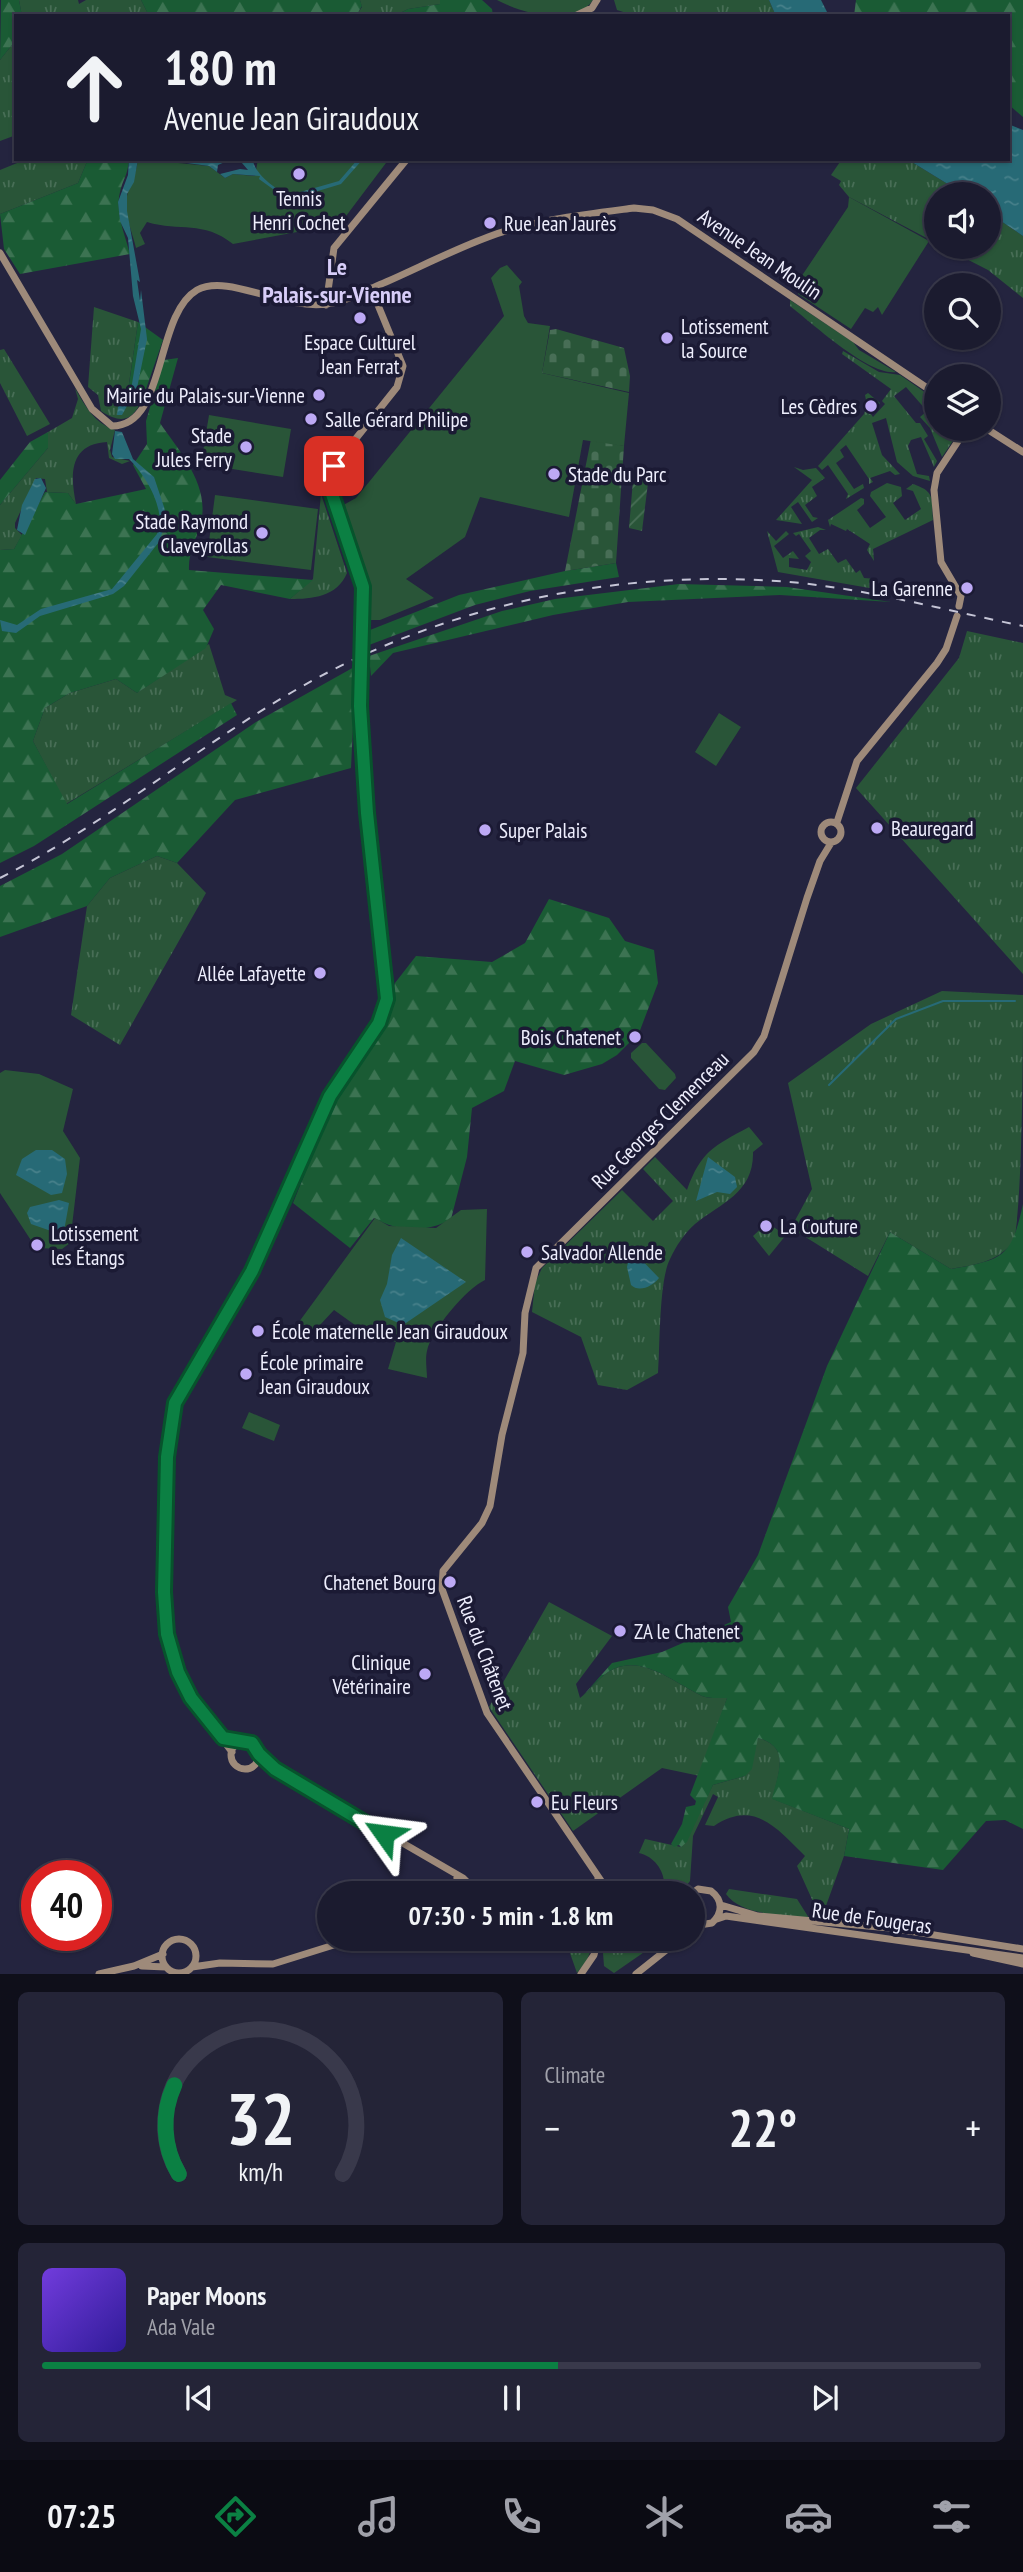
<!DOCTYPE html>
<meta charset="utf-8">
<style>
body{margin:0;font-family:"PT Sans Narrow",sans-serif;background:#242437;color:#f1f3f6;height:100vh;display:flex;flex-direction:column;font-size:26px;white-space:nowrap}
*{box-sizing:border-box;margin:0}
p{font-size:23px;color:#a0a1aa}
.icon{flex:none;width:38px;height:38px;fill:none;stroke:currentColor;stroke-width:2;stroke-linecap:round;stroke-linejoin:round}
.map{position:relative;height:1974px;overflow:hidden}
.panel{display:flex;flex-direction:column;gap:18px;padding:18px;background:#0f0f1a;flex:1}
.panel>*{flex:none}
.top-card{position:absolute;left:14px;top:14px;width:996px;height:147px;border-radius:0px;box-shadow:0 2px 5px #0004,0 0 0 2px #39394b;background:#1b1b2f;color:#f1f3f6;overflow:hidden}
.buttons{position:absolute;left:924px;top:182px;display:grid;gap:14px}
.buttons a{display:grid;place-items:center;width:77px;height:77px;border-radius:50%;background:#1b1b2f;box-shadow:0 2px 5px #0004,0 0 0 2px #39394b;font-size:35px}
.speed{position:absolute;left:21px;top:1860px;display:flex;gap:14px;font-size:35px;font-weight:700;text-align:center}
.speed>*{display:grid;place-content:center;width:91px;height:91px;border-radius:50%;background:#1b1b2f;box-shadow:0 2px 5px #0004,0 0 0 2px #39394b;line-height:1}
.speed .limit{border:10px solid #d22;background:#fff;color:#111}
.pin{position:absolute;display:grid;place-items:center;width:60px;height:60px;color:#fff;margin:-30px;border-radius:14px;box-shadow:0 4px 10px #0006}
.me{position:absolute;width:77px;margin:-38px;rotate:301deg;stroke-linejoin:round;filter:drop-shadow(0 0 5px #0008)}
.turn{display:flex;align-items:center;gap:24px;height:147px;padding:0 35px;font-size:32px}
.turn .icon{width:91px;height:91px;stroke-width:2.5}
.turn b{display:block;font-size:49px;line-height:60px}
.big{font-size:52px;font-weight:700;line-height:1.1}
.panel .tile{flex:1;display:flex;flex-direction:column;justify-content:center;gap:10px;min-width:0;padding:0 24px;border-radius:10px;background:#242437}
.panel .dial{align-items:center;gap:0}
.dial svg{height:182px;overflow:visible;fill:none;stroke:#39394b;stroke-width:7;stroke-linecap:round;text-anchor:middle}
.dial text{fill:#f1f3f6;stroke:none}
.song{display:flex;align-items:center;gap:21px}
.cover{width:84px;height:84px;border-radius:10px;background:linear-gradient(135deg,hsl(260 70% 55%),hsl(250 70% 35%))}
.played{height:7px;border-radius:4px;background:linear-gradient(90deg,#0b8043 55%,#39394b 55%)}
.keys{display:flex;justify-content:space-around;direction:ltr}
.heat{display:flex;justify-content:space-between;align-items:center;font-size:38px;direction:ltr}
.panel .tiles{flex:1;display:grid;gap:18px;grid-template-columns:1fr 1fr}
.tile:last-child{grid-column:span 2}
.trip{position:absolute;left:317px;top:1881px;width:388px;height:70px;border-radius:35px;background:#1b1b2f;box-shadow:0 2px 5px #0004,0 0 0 2px #39394b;font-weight:700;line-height:70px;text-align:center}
.tabs{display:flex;height:112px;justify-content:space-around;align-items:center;background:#0b0b13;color:#a0a1aa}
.tabs .icon{width:49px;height:49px}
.tabs .selected{color:#0b8043}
.tabs b{font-size:32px;color:#f1f3f6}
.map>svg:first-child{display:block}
.grass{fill:url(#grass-tufts)}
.forest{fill:url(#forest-firs)}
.cemetery{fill:url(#cemetery-stones)}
.park{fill:#295538}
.garden{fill:url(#garden-furrows)}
.water{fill:url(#water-ripples)}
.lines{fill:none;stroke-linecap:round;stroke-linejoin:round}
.stream{stroke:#276a76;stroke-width:2}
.secondary{stroke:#9e8a7a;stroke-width:7}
.rail{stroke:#c5c5d6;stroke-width:2;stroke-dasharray:9 9;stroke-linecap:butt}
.secondary-bridge{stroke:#9e8a7a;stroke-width:7}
.route-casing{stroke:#07532c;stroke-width:18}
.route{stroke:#0b8043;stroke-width:12}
.poi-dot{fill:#bda9f5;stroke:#1b1a34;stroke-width:2.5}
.labels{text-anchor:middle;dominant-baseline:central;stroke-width:7;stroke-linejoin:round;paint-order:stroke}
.poi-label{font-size:21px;fill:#eeeefd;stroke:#1b1a34;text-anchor:start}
.street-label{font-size:21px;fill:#eeeefd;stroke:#1b1a34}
.quarter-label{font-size:24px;font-weight:bold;fill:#d7cdf8;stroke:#1b1a34}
</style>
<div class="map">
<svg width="1023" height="1974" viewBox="0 0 1023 1974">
<defs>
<pattern id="grass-tufts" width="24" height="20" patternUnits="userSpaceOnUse" patternTransform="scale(1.75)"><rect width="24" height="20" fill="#295538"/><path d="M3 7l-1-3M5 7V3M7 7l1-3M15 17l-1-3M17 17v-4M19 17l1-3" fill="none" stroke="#486e56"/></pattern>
<pattern id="forest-firs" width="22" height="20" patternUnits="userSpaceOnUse" patternTransform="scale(1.75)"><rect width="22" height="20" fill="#1a5b34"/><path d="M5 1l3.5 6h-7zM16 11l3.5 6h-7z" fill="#3c7352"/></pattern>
<pattern id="cemetery-stones" width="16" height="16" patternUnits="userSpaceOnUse" patternTransform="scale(1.75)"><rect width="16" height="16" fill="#295538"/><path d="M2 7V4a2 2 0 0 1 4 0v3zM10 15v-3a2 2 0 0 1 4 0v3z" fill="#486e56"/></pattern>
<pattern id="garden-furrows" width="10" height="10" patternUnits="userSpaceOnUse" patternTransform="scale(1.75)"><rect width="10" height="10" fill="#295538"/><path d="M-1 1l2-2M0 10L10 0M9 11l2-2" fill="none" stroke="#486e56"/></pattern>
<pattern id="water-ripples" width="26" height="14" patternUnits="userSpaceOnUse" patternTransform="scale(1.75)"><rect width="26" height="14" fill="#276a76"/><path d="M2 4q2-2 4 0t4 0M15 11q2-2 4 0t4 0" fill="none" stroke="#47808a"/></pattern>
</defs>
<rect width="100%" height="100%" fill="#24243f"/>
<path class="grass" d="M19,0H78L79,4L86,0H141L149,16H22Z
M360,0H440V4L408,9L394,16H356L362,7Z
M614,0H769L776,16H636L617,10Z
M16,40V135L0,141V60Z
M27,159H88L78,183L0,214V170Z
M842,159H907L964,194H936V243L849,197L839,185L841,181L831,175Z
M989,213L1023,236V298L988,270L943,247H989Z
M790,300L853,342L859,350L896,372C869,376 812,323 790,306Z
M94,307L138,322L128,390L146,389C137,414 128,429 101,411L98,395L88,387Z
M4,349L50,424L27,436L0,383V350Z
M843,351L879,372L900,375L936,400V429H961L942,457L930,428L920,417L927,411L906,387L894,396L916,423H920L928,436L924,439L937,461L934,467L921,437L911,440L908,446L917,474L929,476L930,481L913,476L897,462L886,418L872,423L882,455L900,474L895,475L890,471L870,478L873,482L869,484V479L846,445L840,450L844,457L836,463L854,489L863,484L864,488L846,499L848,494L828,465L822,470L818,466L864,414L867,405L865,395L868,393L880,403L871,414L873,417L885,404L882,401L891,389L842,354Z
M75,388C85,406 94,423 115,430L110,450L112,457L130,461L122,464L109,458L107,442C69,444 70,475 76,504L68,493L47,492L45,479L36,478L15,523V528L22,535L14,549L0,550V505L48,448V432L72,418L78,399Z
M794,467L803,470L816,468L825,478L812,487L817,496L805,505L813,517L818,518L812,522L798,502L791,507L802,524L776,520L812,480Z
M887,483L901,487L902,496L893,503L905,520L921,509L913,491L906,489L913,484C936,492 931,498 933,520L873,549L874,561L867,550L870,544L847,529L846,531L831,524L830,527L828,520L861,498L864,499V504L857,510L870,528L886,517L870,496L871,492Z
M321,494L347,573C337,597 312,599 290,599L313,579Z
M818,527L826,530H820L809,538L819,554L828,549L838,563L846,559L856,573L860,570L864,578L876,579L875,589L778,572L767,531L776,541L786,531L789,534L774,546L783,558L793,551L799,559L789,558V567L807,570L811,562L805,556L811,551L799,534L796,536L793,533Z
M967,631L1023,643V974L856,788L959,658Z
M209,644L225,695L237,700L66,804L33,741L45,708L70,693L116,679L137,693Z
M157,856L177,863L206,893L120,1045L71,1015L87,906L110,878Z
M942,991L1023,995C1023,1035 1023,1219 1013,1242C996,1263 976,1264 951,1269L890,1232L868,1276L791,1228L812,1189L788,1083L871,1024Z
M749,1127L763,1144L753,1152C754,1193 721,1203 695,1224C684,1234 676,1246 670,1259C659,1280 660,1346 658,1373L627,1390L598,1385L581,1337L532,1312L535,1283L542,1268L622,1190L653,1221L673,1201L643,1169L655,1157L687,1190C701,1151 714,1146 749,1127Z
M767,1223L786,1235L769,1256L753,1236Z
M549,1602L612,1636L576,1684L580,1698C589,1691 598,1679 608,1672C639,1652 673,1682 700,1695C707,1699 719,1698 727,1698L700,1776L662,1768L573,1831L489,1707Z
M758,1738C792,1747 777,1773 773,1799L849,1829L844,1856L823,1914L815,1906L797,1866L805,1856C777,1828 754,1799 714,1826L705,1825L718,1797L713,1794L693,1836L690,1881L681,1893H663C668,1876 657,1857 639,1853L645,1839L681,1847L713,1785L745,1776Z
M729,1889L797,1899L809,1918C780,1915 741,1915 726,1894Z
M565,1939H595L587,1960L577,1973Z
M602,1939H663L614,1973L604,1966Z"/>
<path class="forest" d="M1,0H19L22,16H16V40L0,60Z
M141,0H360L362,6L356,16H149Z
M440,0H482L492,9L493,16H394L408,9L440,4Z
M856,0H1023V117L1008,104V16H854Z
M88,159H129C128,175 123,179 120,192C115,212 125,235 130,254L20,274L4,249L0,214L78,183Z
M138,322L163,340L146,389L128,391Z
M178,358L160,423C179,451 210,485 201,522C197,539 188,552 189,570L313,580L290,599L221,585L203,610L214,629L206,648L137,693L116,679L70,693L45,708L33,741L67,804L231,703L237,715L34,846L0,863V550L14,549L45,492L68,493L76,504L146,489L133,465L147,444L146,421L164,360Z
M48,432V448L0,505V480L30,442Z
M616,563L619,577L530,591L475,605L369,645L370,630L459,595L565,571Z
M679,584L787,587L891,602L780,595L628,602L553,615L393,653L371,676L369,656L502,611L555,599Z
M356,666L351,768L235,800L177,863L157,856L110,878L87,906L0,937V886L62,854L256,722Z
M549,899L609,918L625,941L654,950L658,983L639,1033L617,1055L602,1064L564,1075L515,1061L504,1091L472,1108L467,1157L451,1219C427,1233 398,1232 374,1218L350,1248L293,1203L334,1102L377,1038L395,983L416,956L492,962L525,943Z
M1023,1204V1829L1005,1820L986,1821L943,1870L844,1856L849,1829L772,1799C777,1774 792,1747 758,1738L752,1769L745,1776L713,1785L687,1842L681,1847L679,1845L674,1847L671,1844L682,1824L686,1807L695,1805L696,1801L690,1795L727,1698C718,1698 707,1699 700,1695C673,1682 639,1652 608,1672C598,1679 589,1690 580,1699L612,1663L662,1652L731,1622L728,1607L758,1555L827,1366L890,1232L951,1269C1004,1259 1011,1258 1023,1204Z"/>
<path class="cemetery" d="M556,329L624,348L630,376L629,392L542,373L550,330Z
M591,439L624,446L616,563L565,571Z"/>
<path class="park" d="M497,0H593C573,29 522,13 497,0Z
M138,159L209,166L225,178L233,174L255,176L258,159H389L340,224L233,244C203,220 180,232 147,222L140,233L145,244L136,248C132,230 122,212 128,192C132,179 136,175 138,159Z
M849,197L929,241L882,315L878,307L873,312L865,308L851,329L798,294L802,288L797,283L848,207Z
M507,265L522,282L519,286L524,316L528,323L550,326L542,373L629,393L624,446L583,440L569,517L480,497L465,537L406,579L434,598L380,620H371L368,589L338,508L356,498L504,316L491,278L500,268Z
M209,415L291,429L283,477L201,464Z
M215,495L318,509L311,570L207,557Z
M719,713L741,727L716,766L695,752Z
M642,1043H646L675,1074L676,1078L665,1090L659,1089L631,1058V1053Z
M5,1070L39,1074L73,1089L63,1131L80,1158L70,1243L62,1249L36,1248L0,1193V1073Z
M487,1209L485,1280C467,1288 431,1330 427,1351C425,1359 427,1370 427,1378L388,1369L396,1342L362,1330L334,1310L306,1340L296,1326L375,1218L389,1226L436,1228L461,1210Z
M249,1412L280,1425L274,1441L242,1428Z"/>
<path class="garden" d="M634,468L649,475L642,531L629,528Z"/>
<path class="water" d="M769,0H821L829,16H776Z
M1008,124L1023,130V236L989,213V194H964L907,159H1008Z
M129,159H138L134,182L127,194V211L140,282L137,280L140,301L141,290L147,339L137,388L122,415H117L118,407L131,390L141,329L133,296L128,238L120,221L118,202L128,175Z
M157,159H253C253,173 277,191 290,195L339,181L358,159H363L341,184L288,200L259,179L260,176L233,174L225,178L220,174L240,169L248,170L242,163L227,161L218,165L217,172L209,166Z
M115,431L122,432L133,459L154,477L164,507L167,519L159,542L124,586L113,594L40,616L16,633L2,631L0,620L17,625L41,609L112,589L157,534C167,510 146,476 129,459H115L112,454Z
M41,478L46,488L25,535L17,530L22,505L35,479Z
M36,1150H52L65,1159L67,1174L62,1193L51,1195L16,1175L22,1159Z
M708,1157L735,1177L737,1187L730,1194L717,1192L696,1201Z
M59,1200L69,1203L64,1231L54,1232L31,1224L27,1213L30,1207Z
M401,1238L466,1282L403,1325L385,1317L380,1300L387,1284L392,1255Z
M631,1249L659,1278C653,1286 639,1293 631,1285L627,1267Z"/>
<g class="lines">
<path class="stream" d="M829,1085L896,1019L943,1001H1015"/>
<path class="secondary" d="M575,16L592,8L597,0
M0,253L92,409L112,426C167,426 154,315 197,290C228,273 283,310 326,304C346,302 367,290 386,282C420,267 453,250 488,237C532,220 587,214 634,208L653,210L677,219L936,394
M326,305L334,248L407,159
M987,429L1023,452
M959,606L961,596L941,562L934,490L937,473L966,429
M362,647L363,587L329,480L334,466L397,387L403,366L371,288
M837,822L857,761L937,663L946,649L957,616
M821 832a10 10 0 1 1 20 0a10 10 0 1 1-20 0Z
M231 1755a14 14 0 1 1 28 0a14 14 0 1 1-28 0Z
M232,1752L191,1698L168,1642L164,1592L167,1457L175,1403L252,1271L330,1096L379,1023L387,999L367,813L361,706L362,660
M259,1754L282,1773L463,1878L479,1894
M598,1877V1893L610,1894
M457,1878L463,1886V1894
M489,1894L510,1890L556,1894
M610,1894L487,1713L442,1589L443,1571L482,1523L490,1506L502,1435L523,1353L525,1313L536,1268L754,1052L764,1036L807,898L820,861L831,843
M691,1894L698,1889L711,1891C723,1900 723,1913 712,1923L699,1925L693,1922
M721,1905L758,1916L890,1928L1023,1949
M717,1919L726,1916L1023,1958
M162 1956a17 17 0 1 1 34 0a17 17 0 1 1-34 0Z
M973,1953L1023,1964
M142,1966L166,1967
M192,1967L220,1963L273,1964L353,1939
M99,1974L134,1966L163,1954
M581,1974L594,1955L598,1939
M636,1974L680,1939"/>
<path class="rail" d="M0,878C104,825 194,749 294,691C445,603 627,566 800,583C875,591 949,611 1023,626"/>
<path class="secondary-bridge" d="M362,660V647"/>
</g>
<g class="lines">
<defs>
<path id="route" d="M334,466L330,488L363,587L360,706L367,813L387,999L379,1023L330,1096L252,1271L175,1403L167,1457L164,1592L167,1634L178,1672L191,1698L223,1738L252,1743L259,1754L275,1769L384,1834"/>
</defs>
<use href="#route" class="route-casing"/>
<use href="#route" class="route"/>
</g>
<g class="poi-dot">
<circle cx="299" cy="174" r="7"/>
<circle cx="490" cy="223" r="7"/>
<circle cx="360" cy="318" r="7"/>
<circle cx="667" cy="338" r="7"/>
<circle cx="319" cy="395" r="7"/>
<circle cx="871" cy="406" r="7"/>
<circle cx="311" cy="419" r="7"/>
<circle cx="246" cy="447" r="7"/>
<circle cx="554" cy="474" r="7"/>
<circle cx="262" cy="533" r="7"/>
<circle cx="967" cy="588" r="7"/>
<circle cx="877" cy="828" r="7"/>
<circle cx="485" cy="830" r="7"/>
<circle cx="320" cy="973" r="7"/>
<circle cx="635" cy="1037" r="7"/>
<circle cx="766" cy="1226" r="7"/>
<circle cx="37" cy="1245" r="7"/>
<circle cx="527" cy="1252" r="7"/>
<circle cx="258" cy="1331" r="7"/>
<circle cx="246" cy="1374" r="7"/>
<circle cx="450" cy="1582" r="7"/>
<circle cx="620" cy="1631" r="7"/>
<circle cx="425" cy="1674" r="7"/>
<circle cx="537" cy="1802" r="7"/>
</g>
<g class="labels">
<g class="poi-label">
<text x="299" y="198" text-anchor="middle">Tennis<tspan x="299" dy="24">Henri Cochet</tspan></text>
<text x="504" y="223">Rue Jean Jaurès</text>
<text x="681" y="326">Lotissement<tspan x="681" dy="24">la Source</tspan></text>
<text x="360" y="342" text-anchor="middle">Espace Culturel<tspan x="360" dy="24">Jean Ferrat</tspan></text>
<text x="305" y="395" text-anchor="end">Mairie du Palais-sur-Vienne</text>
<text x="857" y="406" text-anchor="end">Les Cèdres</text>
<text x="325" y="419">Salle Gérard Philipe</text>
<text x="232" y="435" text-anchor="end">Stade<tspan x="232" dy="24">Jules Ferry</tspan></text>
<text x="568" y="474">Stade du Parc</text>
<text x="248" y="521" text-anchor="end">Stade Raymond<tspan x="248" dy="24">Claveyrollas</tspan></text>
<text x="953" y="588" text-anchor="end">La Garenne</text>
<text x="891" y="828">Beauregard</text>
<text x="499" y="830">Super Palais</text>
<text x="306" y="973" text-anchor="end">Allée Lafayette</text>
<text x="621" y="1037" text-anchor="end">Bois Chatenet</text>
<text x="780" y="1226">La Couture</text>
<text x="51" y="1233">Lotissement<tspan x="51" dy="24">les Étangs</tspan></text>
<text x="541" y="1252">Salvador Allende</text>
<text x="272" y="1331">École maternelle Jean Giraudoux</text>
<text x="260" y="1362">École primaire<tspan x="260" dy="24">Jean Giraudoux</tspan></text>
<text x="436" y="1582" text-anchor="end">Chatenet Bourg</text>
<text x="634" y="1631">ZA le Chatenet</text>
<text x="411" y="1662" text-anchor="end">Clinique<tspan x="411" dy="24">Vétérinaire</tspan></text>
<text x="551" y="1802">Eu Fleurs</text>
</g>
<g class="street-label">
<text transform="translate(760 254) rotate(34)">Avenue Jean Moulin</text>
<text transform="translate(660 1120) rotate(-45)">Rue Georges Clemenceau</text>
<text transform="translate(485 1653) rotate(69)">Rue du Châtenet</text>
<text transform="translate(872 1918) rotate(8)">Rue de Fougeras</text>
</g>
<g class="quarter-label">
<text x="337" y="266">Le<tspan x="337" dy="28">Palais-sur-Vienne</tspan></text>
</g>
</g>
</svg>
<div class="buttons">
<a><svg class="icon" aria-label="sound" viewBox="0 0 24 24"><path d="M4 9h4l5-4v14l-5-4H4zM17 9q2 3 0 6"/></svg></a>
<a><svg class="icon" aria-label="search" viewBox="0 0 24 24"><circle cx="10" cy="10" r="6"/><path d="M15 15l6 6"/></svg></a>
<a><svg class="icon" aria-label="layers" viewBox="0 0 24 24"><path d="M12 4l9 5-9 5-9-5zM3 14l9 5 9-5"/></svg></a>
</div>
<div class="speed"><div class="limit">40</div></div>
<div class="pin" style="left:334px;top:466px;background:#d93025"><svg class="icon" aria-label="arrive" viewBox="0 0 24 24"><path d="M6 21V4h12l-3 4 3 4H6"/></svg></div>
<svg class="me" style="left:384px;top:1834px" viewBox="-20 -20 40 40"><path d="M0-17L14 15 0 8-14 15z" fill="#0b8043" stroke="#fff" stroke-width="4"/></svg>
<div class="trip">07:30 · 5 min · 1.8 km</div>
<div class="top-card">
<div class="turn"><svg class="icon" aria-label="ahead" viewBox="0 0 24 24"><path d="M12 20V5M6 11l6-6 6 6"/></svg><div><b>180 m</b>Avenue Jean Giraudoux</div></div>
</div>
</div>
<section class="panel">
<div class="tiles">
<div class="tile dial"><svg viewBox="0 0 100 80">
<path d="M14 69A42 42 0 1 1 86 69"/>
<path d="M14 69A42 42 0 0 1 12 30" stroke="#0b8043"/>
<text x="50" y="56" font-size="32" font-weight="700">32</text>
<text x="50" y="72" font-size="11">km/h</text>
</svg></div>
<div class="tile"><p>Climate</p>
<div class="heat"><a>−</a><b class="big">22°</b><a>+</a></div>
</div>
<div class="tile">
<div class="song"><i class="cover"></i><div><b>Paper Moons</b><p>Ada Vale</p></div></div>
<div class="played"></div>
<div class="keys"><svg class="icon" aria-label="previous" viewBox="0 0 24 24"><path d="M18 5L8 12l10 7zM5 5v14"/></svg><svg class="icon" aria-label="pause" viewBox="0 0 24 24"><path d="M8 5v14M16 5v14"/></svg><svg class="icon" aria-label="next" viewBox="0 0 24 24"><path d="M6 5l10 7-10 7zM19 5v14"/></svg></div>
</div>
</div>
</section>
<nav class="tabs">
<b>07:25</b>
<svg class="icon selected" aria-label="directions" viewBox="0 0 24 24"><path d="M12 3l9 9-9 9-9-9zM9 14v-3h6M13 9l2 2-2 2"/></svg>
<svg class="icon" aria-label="music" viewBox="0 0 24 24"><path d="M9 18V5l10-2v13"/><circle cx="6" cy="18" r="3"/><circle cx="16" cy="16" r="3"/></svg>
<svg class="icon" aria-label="phone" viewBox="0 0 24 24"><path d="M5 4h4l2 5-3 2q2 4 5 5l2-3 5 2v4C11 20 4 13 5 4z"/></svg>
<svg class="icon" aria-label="climate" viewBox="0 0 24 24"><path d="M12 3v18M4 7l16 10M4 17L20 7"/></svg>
<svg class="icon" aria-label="car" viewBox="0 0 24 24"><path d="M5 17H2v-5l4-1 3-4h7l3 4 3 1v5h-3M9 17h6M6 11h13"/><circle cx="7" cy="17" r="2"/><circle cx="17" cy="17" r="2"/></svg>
<svg class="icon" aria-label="filters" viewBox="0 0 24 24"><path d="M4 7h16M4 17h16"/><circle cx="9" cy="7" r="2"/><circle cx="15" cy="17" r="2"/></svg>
</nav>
